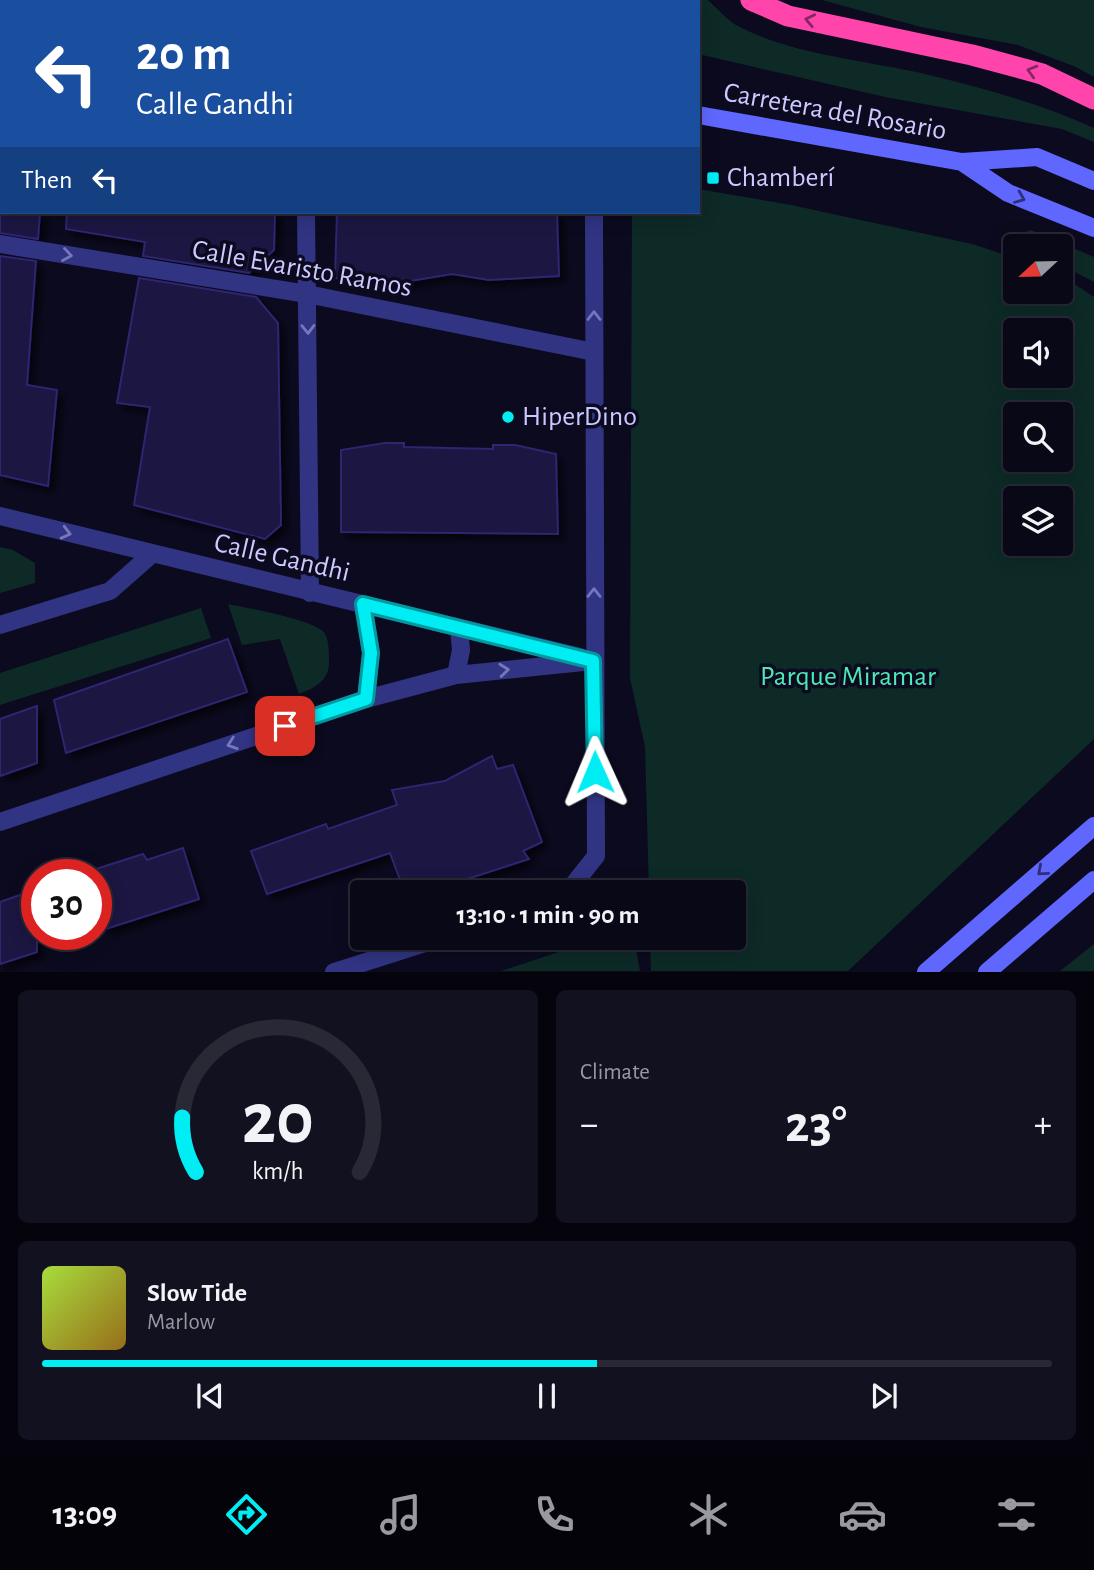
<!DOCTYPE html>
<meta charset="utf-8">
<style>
body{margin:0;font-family:"Alegreya Sans",sans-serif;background:#121120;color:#f1f3f6;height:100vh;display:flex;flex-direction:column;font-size:26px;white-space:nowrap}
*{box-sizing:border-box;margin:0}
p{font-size:23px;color:#999aa1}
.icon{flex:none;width:38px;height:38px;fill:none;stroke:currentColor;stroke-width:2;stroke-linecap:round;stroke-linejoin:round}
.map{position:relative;height:972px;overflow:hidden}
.drawer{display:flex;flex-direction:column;gap:18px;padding:18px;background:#05040d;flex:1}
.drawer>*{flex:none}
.hud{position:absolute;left:0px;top:0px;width:700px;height:214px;box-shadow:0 4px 18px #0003,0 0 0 2px #292936;background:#1a4fa0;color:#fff;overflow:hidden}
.needle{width:46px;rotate:248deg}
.tools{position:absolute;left:1003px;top:234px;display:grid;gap:14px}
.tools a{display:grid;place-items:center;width:70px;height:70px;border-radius:7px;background:#090817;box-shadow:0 4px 18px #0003,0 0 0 2px #292936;font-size:35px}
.speed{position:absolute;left:21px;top:859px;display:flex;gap:14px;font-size:35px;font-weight:700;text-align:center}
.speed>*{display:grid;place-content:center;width:91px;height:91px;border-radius:50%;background:#090817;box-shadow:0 4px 18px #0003,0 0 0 2px #292936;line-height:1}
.speed .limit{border:10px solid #d22;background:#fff;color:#111}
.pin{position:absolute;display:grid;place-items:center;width:60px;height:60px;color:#fff;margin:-30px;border-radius:14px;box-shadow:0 4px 10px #0006}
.me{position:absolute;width:77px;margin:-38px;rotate:359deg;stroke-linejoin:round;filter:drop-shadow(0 0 5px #0008)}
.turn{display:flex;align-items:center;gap:24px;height:147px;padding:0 21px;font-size:32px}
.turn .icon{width:91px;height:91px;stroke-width:2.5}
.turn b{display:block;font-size:49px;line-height:60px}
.then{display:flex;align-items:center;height:66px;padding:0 21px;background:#0003;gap:14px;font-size:26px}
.big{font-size:52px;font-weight:700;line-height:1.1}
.drawer .tile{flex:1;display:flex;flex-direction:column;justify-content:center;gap:10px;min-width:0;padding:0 24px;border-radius:10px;background:#121120}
.drawer .dial{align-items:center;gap:0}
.dial svg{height:182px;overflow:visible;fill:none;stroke:#292936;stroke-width:7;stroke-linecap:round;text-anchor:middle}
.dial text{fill:#f1f3f6;stroke:none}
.song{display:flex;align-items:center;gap:21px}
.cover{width:84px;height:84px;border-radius:10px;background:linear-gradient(135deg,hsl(80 70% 55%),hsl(40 70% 35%))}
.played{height:7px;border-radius:4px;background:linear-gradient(90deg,#00edf4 55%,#292936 55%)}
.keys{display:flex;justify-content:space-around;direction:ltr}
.heat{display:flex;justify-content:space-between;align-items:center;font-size:38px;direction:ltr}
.drawer .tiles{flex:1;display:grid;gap:18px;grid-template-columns:1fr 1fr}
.tile:last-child{grid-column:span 2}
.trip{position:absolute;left:350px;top:880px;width:396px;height:70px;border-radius:7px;background:#090817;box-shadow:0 4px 18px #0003,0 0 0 2px #292936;font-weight:700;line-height:70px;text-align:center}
.menu{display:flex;height:112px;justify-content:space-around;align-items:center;background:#040309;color:#999aa1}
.menu .icon{width:49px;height:49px}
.menu .selected{color:#00edf4}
.menu b{font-size:32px;color:#f1f3f6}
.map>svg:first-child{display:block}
.green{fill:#0d2a27;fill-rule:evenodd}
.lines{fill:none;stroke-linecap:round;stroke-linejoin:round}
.stream{stroke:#051e3e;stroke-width:12}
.building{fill:#1b1542;stroke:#2e2570;stroke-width:2;filter:url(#shadow)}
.pedestrian{stroke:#313483;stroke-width:18}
.minor{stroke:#313483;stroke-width:18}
.secondary{stroke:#6067ff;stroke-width:18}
.motorway{stroke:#ff44ab;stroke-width:21}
.oneway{stroke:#862765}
.oneway2{stroke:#2e2f79}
.oneway3{stroke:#7677bb}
.route-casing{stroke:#009a9f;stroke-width:18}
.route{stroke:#00edf4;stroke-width:12}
.poi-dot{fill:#00edf4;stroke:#0c0a1f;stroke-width:2.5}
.labels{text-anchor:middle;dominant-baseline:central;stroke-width:7;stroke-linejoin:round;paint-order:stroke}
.street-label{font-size:28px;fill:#cbc9ff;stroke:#0c0a1f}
.poi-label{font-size:28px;fill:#cbc9ff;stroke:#0c0a1f;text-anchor:start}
.park-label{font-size:28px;fill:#4be9b6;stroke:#0c0a1f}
</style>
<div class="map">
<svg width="1094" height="972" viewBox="0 0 1094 972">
<defs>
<filter id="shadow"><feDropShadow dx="6" dy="6" stdDeviation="3.5" flood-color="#0009"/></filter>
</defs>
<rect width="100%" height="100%" fill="#0c0a1f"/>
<path class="green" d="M672,0H708C717,8 726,19 736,25C789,54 863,60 921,73C980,87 1039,103 1094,128V142L1062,129L885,97L698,54V2H672Z
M822,0H1094V77L1076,67L1018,45L921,27Z
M698,189L791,205L972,244L1015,258V292H1060L1061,275L1094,297V739L848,971H651L650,938H733V892H649L645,747L630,678L632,212H698ZM1015,331H1060V376H1015ZM1015,415H1060V460H1015ZM1015,499H1060V544H1015Z
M1031,230L1094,257V282L1061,265L1060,247H1020L1003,239Z
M0,547L13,550L35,563V583L0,593Z
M228,604C246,608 318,620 325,634C329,641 329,653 329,661C330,680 315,688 299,694L280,639L242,645Z
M201,608L211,638L0,705V673Z
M601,938H634L640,971H501Z
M1094,944V971H1060Z"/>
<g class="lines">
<path class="stream" d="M645,2V0"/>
</g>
<path class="building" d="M0,212H40L38,239L0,233Z
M67,212H275L274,250L249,273L143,256L145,242L66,229Z
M337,212H557L559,276L489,280L452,274L404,282L335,278Z
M0,256L36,261L27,385L57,390L48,486L0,475Z
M139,278L256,297L278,323L281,525L265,539L134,505L150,407L117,403Z
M385,443H404V447L493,449V445H515L556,454L558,534L341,532V450Z
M228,639L247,692L66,753L54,700Z
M37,706V763L0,776V719Z
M492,756L497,769L513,765L542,842L523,851L529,859L464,880L465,883L425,892L421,883L403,888L390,853L267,894L251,851L326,824L328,829L397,805L392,790L445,781Z
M183,848L199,899L106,929L96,875H94L93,870L143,854L147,860Z
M37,889V952L0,964V902Z"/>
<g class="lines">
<path class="pedestrian" d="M307,294L594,352"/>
<path class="minor" d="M306,212L310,593
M0,244L307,294
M0,516L580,657
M363,604L371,653L366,699
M0,625L110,591L152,554
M456,675L461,650L459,628
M0,822L366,699L456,675L593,661
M563,892L573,885L596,856L594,212
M334,972L441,938"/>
<path class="secondary" d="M60,0L71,2
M698,115L962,162L1037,157L1094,181
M962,162L1008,193L1094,228
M926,972L1094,826
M987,972L1094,880"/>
<path class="motorway" d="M751,0L788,16L972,55L1042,74L1094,99"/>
</g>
<defs><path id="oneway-chevron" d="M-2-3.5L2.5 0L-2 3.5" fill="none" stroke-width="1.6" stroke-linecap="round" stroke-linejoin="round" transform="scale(1.75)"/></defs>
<g class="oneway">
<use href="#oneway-chevron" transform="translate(810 20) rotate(-168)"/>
<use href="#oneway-chevron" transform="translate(1032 71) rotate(-164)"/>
</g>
<g class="oneway2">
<use href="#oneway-chevron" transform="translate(1020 198) rotate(22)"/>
<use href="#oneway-chevron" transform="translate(1042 871) rotate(139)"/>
</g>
<g class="oneway3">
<use href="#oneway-chevron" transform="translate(67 255) rotate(9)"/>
<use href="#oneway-chevron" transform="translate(594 316) rotate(-90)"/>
<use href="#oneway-chevron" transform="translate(308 329) rotate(89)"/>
<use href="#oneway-chevron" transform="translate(66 533) rotate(14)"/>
<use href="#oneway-chevron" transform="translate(594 593) rotate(-90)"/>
<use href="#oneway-chevron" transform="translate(504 670) rotate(-6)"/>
<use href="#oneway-chevron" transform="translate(232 744) rotate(161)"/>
</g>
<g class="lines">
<defs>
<path id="route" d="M285,726L366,699L371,653L363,604L593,661L595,772"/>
</defs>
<use href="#route" class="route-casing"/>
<use href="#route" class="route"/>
</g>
<g class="poi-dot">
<rect x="706" y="171" width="14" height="14" rx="3.5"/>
<circle cx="508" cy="417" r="7"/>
</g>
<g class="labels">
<g class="street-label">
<text transform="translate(835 112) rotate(10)">Carretera del Rosario</text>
<text transform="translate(302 269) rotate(10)">Calle Evaristo Ramos</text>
<text transform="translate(282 558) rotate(13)">Calle Gandhi</text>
</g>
<g class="poi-label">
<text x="727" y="178">Chamberí</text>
<text x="522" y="417">HiperDino</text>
</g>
<g class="park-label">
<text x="848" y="677">Parque Miramar</text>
</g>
</g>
</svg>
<div class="tools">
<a><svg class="needle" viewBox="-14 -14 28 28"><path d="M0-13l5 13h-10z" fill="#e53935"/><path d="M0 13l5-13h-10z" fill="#999aa1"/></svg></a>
<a><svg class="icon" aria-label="sound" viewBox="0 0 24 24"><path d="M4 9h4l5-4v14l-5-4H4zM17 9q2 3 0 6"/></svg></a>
<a><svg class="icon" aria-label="search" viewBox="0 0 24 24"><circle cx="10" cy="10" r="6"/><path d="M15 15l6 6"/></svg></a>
<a><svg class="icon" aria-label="layers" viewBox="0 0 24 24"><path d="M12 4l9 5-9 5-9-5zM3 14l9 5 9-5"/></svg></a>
</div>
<div class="speed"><div class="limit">30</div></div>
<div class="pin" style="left:285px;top:726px;background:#d93025"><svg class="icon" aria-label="arrive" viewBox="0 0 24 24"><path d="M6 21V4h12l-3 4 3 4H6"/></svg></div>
<svg class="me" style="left:595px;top:772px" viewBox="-20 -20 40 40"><path d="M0-17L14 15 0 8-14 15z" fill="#00edf4" stroke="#fff" stroke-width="4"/></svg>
<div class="trip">13:10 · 1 min · 90 m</div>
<div class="hud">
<div class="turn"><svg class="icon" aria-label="left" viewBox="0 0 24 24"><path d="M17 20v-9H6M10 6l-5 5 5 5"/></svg><div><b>20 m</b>Calle Gandhi</div></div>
<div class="then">Then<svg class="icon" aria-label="left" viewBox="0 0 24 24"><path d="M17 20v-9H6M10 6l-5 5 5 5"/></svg></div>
</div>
</div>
<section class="drawer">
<div class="tiles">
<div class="tile dial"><svg viewBox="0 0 100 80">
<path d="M14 69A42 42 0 1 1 86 69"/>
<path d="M14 69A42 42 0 0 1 8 45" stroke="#00edf4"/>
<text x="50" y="56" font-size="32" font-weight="700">20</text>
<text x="50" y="72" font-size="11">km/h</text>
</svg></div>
<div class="tile"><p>Climate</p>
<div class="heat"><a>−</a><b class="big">23°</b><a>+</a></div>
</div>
<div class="tile">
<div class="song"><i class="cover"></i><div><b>Slow Tide</b><p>Marlow</p></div></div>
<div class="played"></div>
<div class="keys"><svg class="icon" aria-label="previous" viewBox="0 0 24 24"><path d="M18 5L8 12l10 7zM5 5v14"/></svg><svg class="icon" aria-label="pause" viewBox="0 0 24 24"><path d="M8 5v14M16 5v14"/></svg><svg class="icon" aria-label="next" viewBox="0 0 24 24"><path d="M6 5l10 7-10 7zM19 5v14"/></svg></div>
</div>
</div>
</section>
<nav class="menu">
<b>13:09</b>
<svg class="icon selected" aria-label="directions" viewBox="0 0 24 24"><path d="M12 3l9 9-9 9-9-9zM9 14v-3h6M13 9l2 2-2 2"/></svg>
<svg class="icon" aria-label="music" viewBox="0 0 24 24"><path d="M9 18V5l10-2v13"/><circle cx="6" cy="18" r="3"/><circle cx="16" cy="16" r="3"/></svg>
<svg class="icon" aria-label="phone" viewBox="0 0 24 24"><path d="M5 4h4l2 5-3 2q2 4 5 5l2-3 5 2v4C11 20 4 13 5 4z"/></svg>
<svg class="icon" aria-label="climate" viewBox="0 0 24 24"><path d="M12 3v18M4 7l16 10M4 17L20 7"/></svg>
<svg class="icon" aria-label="car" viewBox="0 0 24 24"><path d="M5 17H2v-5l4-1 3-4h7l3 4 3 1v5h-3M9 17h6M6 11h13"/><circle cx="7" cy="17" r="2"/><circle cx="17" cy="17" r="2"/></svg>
<svg class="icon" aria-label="filters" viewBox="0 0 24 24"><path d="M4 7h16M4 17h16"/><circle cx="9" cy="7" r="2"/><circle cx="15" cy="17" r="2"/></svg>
</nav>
